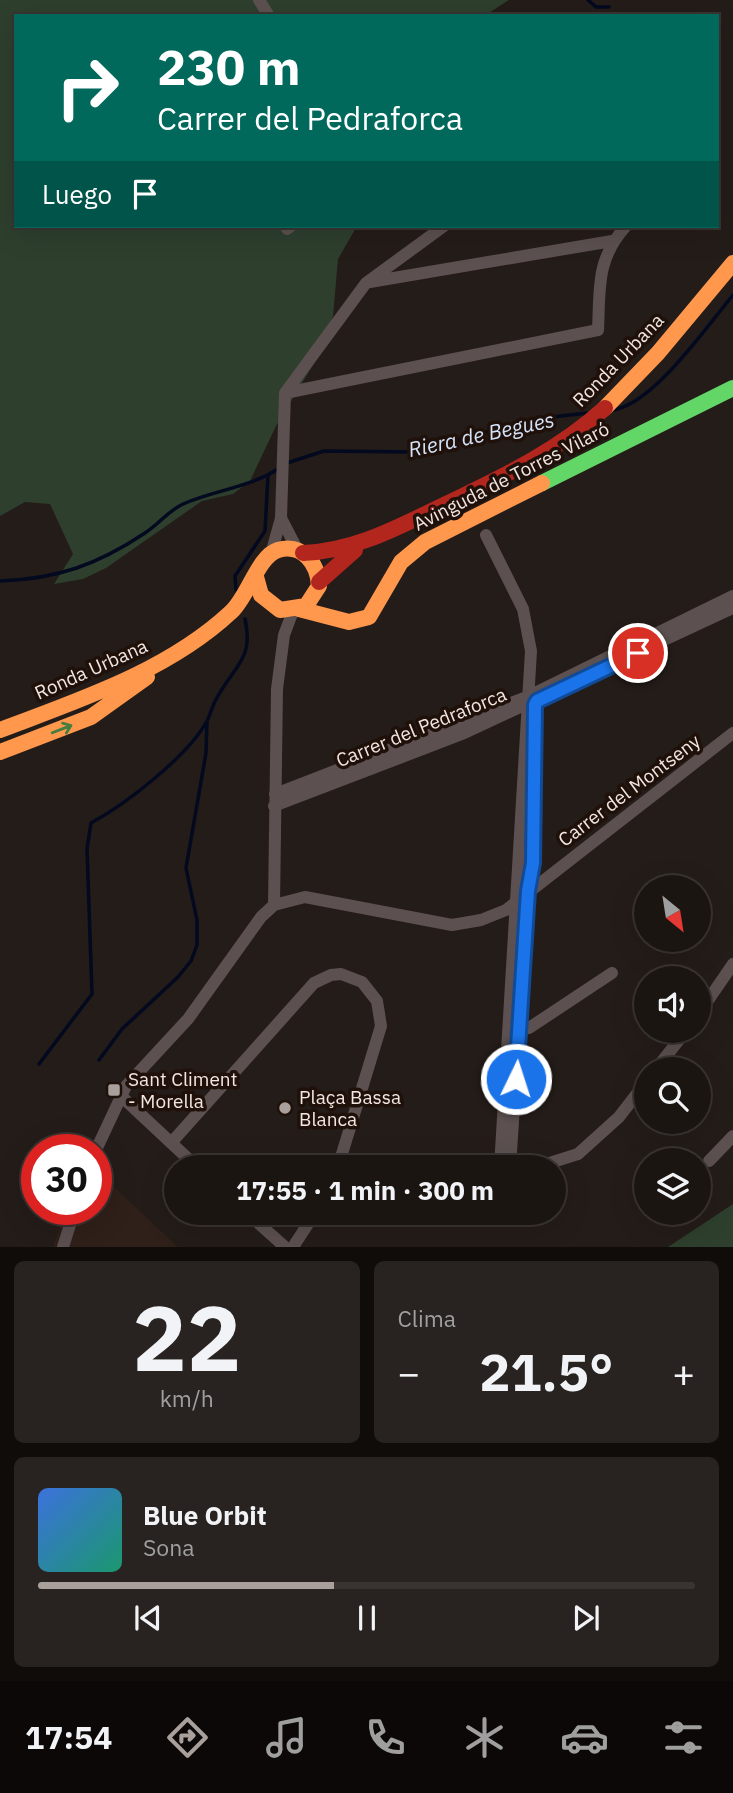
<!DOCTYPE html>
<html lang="es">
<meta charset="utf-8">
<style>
body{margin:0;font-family:"IBM Plex Sans",sans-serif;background:#282220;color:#f1f3f6;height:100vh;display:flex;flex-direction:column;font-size:26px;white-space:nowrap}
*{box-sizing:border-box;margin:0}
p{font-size:23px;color:#a09f9f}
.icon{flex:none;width:38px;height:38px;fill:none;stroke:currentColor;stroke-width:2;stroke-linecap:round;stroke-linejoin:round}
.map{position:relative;height:1247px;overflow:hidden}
.side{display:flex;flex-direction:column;gap:14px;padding:14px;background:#0f0c0a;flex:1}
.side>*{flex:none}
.top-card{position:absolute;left:14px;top:14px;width:705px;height:214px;border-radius:0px;box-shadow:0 7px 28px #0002,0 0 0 2px #393432;background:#00695c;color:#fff;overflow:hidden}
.needle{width:46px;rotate:150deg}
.tools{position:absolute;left:634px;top:875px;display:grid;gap:14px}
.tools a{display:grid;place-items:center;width:77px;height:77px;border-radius:50%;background:#1b1512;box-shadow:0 7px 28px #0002,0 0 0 2px #393432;font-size:35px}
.speed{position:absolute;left:21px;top:1134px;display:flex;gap:14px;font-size:35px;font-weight:700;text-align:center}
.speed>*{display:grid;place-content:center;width:91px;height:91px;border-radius:50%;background:#1b1512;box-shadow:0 7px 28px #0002,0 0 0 2px #393432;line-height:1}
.speed .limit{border:10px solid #d22;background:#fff;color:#111}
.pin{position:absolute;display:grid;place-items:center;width:60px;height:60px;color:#fff;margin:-30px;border:4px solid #fff;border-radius:50%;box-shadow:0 2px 7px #0007}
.me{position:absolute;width:77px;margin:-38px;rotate:4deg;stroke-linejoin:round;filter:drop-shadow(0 0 5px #0008)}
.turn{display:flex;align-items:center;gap:24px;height:147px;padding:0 28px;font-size:32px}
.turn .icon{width:91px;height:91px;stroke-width:2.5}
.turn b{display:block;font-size:49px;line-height:60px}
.then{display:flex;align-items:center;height:66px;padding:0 28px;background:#0003;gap:14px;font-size:26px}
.big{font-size:52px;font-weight:700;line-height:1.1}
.side .tile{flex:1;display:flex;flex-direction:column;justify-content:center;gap:10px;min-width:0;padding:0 24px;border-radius:10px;background:#282220}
.side .dial{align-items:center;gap:0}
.dial b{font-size:91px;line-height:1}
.song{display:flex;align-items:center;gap:21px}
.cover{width:84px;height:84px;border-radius:10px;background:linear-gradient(135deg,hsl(220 70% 55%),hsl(160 70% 35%))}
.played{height:7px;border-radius:4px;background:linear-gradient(90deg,#a99f9b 45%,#393432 45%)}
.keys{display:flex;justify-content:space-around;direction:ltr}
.heat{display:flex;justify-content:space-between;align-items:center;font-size:38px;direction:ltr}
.side .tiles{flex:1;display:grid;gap:14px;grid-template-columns:1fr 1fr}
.tile:last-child{grid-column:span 2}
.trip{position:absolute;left:164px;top:1155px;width:402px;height:70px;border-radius:35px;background:#1b1512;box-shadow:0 7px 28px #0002,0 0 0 2px #393432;font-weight:700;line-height:70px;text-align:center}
.tabs{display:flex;height:112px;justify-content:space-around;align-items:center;background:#0b0807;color:#a09f9f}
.tabs .icon{width:49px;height:49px}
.tabs .selected{color:#a99f9b}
.tabs b{font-size:32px;color:#f1f3f6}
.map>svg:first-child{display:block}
.education{fill:#2f2019}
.green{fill:#2e3f2e}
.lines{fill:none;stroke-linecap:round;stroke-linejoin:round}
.stream{stroke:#03091f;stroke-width:3.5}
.street{stroke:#5c5050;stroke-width:12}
.fast{stroke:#63d668;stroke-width:16}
.slow{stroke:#ff974d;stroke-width:16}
.jam{stroke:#b3261e;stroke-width:16}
.oneway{stroke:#447d3e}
.route-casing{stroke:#114b97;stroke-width:18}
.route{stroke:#1a73e8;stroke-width:12}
.poi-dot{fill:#a99f9b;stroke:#1f110a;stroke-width:2.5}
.labels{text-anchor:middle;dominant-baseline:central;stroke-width:7;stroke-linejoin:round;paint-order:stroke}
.street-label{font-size:19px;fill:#f1e6e1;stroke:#1f110a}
.poi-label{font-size:19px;fill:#f1e6e1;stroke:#1f110a;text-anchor:start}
.water-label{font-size:21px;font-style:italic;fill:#d5e3fa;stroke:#1f110a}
</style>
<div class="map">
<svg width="733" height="1247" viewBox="0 0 733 1247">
<rect width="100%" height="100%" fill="#241c18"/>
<path class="education" d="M96,1170L178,1247H53L66,1209H96Z"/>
<path class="green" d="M0,0H509L484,16H16V226H357L338,259L333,316L319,355L276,426L250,481L233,494L202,501L106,568L83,579L54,584L73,554L50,504L25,502L0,516Z
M733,1204V1247H668Z"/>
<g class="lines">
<path class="stream" d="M588,0L596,7H609
M612,410C652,406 707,326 733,295
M287,463L324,451L414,452L535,419L587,413
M0,581C57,579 97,565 145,533C159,524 168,511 183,504C215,490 248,488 278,469
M236,590L235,576L265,531L268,475
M99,1060L122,1029L178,977L191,961L197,945V920L186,868L206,753L207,722
M39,1064L92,994L87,849L91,823C126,804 188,756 207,721C211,713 213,703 218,696C235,665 254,659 245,619"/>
<path class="street" d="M259,0L269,16
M287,229L291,226
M370,282L612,241
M285,393L598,330C600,288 596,259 626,226
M281,518L298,551
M486,535L523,609L531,651L500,1167
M271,554L281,518L285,393L366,283L444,226
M275,794L529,696L733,596
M274,806L462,734L733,608
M274,905L277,689L284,635L293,611
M698,1015L733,964
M513,1032L529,1028L612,973
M656,1069L686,1031
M121,1096L197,1167
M171,1143L314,983L331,975L341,974L362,982L377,1001L381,1026L338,1167
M96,1150L126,1086L188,1019L261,917L274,905L305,897L452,925L481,920L506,910L733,733
M709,1161L733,1136
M513,1167L511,1152L528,891L533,863L536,700
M537,1167L578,1154L619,1117L646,1082
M247,1213L285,1247
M63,1247L75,1209
M293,1247L315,1213"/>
<path class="fast" d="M542,483L733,388"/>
<path class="slow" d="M605,408L658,353L733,263
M299,609L349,622L369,617L401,562L425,542L542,483
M0,730C79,700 168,671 231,612C248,597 258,556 278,550C303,543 318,564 319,586L306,606L280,610L261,595L256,577
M0,752L91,717L147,677"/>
<path class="jam" d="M303,553C355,551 398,527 444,505C502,477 558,451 605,408
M319,582L355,550"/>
</g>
<defs><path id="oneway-shaft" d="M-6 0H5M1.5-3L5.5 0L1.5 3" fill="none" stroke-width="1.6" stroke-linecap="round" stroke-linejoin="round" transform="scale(1.75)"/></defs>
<use class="oneway" href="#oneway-shaft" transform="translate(62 729) rotate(-21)"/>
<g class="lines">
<defs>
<path id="route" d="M516,1079L528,891L533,863L535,705L537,701L638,653"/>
</defs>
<use href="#route" class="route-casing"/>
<use href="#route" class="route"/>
</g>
<g class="poi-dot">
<rect x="107" y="1083" width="14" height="14" rx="3.5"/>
<circle cx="285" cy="1108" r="7"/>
</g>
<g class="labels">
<g class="street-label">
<text transform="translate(618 360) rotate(-46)">Ronda Urbana</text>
<text transform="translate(511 476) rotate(-27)">Avinguda de Torres Vilaró</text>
<text transform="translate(91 669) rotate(-24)">Ronda Urbana</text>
<text transform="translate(421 727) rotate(-22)">Carrer del Pedraforca</text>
<text transform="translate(629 790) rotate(-37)">Carrer del Montseny</text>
</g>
<g class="poi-label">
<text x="128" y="1079">Sant Climent<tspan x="128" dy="22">- Morella</tspan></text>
<text x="299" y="1097">Plaça Bassa<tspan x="299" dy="22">Blanca</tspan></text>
</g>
<g class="water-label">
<text transform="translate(481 434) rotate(-12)">Riera de Begues</text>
</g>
</g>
</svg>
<div class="tools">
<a><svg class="needle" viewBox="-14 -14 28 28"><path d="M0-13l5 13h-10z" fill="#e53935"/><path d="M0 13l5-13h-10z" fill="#a09f9f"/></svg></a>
<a><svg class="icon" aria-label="sound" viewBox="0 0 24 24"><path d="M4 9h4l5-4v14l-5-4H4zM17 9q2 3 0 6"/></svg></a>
<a><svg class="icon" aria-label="search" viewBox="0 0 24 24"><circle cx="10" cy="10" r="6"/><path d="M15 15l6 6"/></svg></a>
<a><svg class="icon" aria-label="layers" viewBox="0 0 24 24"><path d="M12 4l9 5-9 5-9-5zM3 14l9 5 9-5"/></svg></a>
</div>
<div class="speed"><div class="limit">30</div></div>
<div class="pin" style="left:638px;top:653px;background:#d93025"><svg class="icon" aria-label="arrive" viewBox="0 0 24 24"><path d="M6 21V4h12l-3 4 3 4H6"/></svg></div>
<svg class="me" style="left:516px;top:1079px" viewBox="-20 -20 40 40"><circle r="17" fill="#1a73e8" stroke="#fff" stroke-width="3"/><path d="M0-11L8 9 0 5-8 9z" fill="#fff"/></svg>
<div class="trip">17:55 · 1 min · 300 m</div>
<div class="top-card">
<div class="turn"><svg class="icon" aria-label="right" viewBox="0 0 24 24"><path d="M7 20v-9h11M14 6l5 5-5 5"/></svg><div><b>230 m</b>Carrer del Pedraforca</div></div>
<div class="then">Luego<svg class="icon" aria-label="arrive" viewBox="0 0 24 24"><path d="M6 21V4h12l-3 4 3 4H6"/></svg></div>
</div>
</div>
<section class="side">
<div class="tiles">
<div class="tile dial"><b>22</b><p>km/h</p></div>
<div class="tile"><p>Clima</p>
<div class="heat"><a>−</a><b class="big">21.5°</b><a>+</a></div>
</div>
<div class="tile">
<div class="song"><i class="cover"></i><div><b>Blue Orbit</b><p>Sona</p></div></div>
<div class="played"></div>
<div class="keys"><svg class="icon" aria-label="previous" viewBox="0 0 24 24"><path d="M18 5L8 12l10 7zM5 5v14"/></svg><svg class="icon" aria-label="pause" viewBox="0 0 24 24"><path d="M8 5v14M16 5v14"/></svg><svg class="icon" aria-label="next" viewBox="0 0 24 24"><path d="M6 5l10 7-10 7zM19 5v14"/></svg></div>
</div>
</div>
</section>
<nav class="tabs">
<b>17:54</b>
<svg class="icon selected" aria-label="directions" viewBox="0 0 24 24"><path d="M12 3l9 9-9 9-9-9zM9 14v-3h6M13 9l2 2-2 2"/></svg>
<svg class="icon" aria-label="music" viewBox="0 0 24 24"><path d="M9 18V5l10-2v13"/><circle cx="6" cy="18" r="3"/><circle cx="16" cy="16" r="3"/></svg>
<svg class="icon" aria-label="phone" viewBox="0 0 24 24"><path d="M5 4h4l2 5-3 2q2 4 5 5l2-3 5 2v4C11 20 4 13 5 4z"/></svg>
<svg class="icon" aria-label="climate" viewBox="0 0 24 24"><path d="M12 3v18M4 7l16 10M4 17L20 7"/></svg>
<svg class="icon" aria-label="car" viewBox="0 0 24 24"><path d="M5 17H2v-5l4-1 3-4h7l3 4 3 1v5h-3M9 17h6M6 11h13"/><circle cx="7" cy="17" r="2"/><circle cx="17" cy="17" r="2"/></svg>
<svg class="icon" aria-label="filters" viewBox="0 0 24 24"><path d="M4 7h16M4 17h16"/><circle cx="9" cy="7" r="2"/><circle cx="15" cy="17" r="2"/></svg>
</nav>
